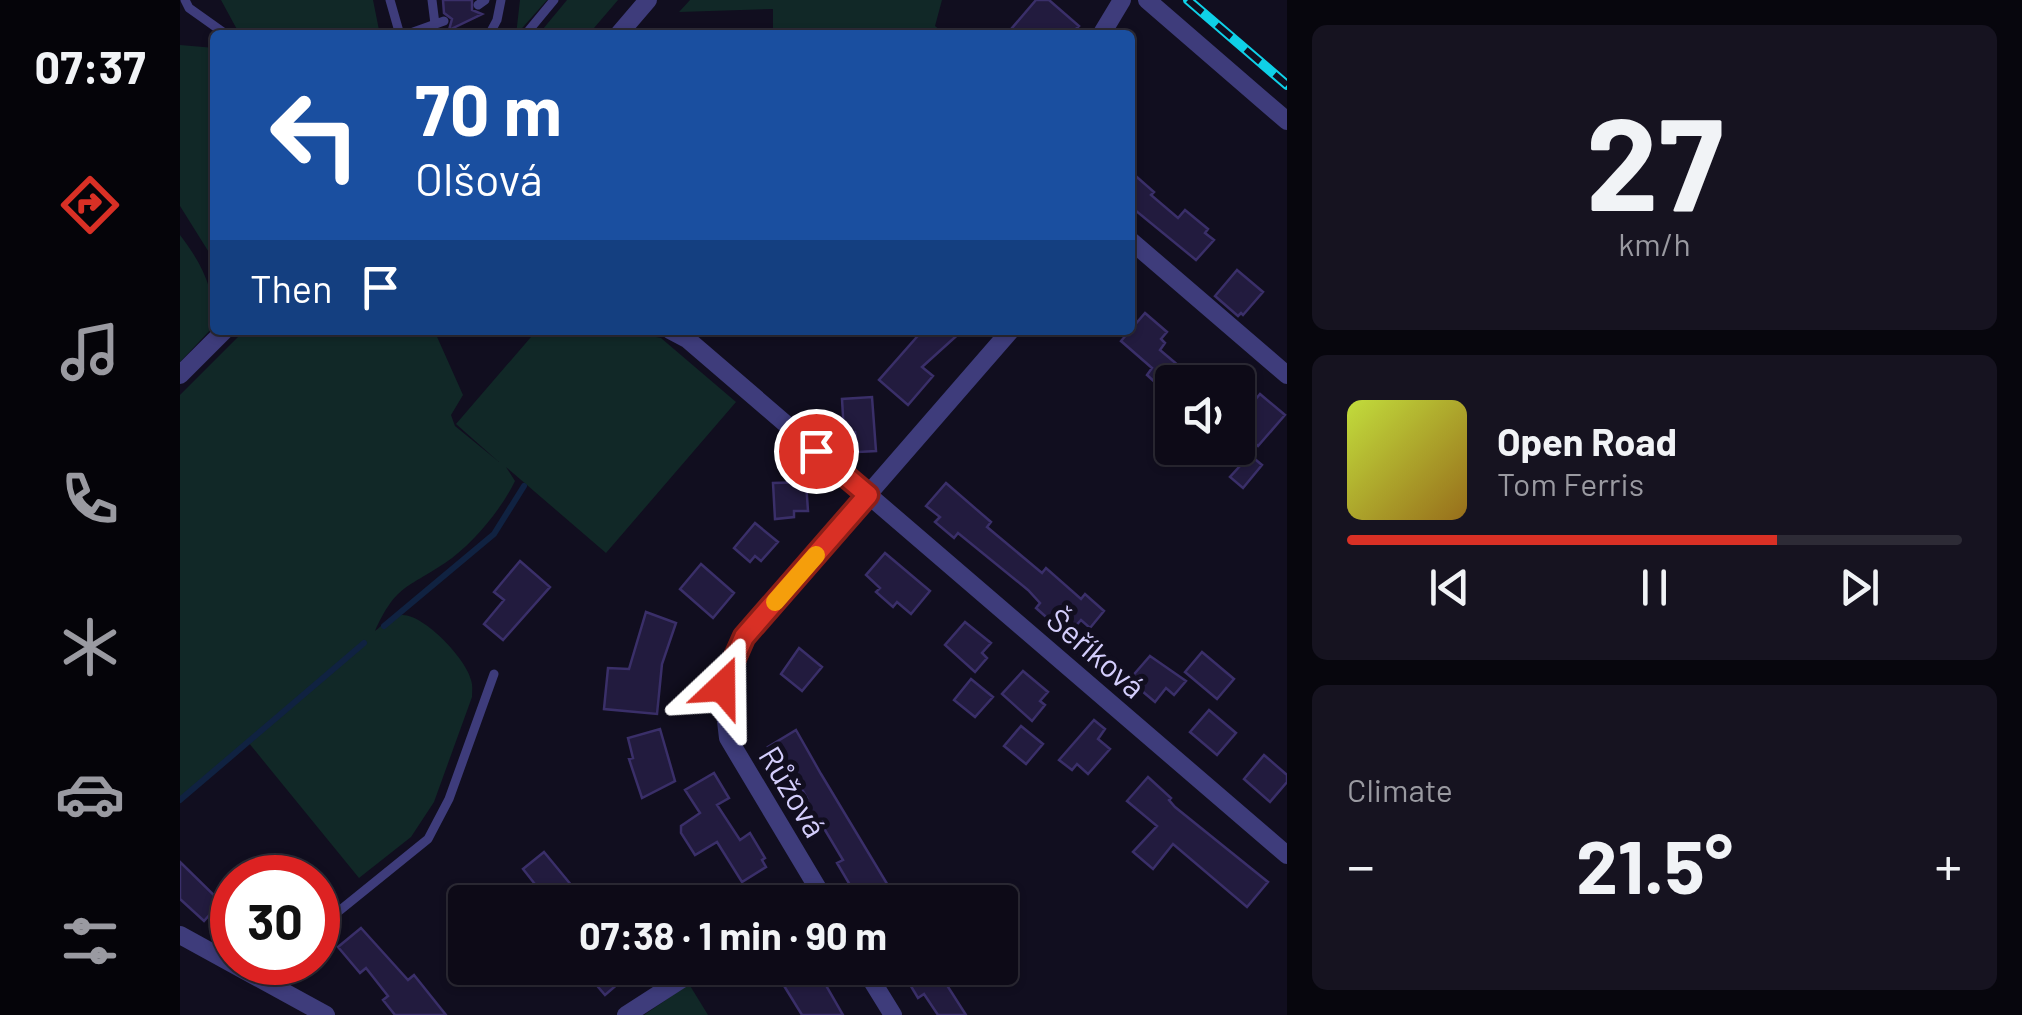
<!DOCTYPE html>
<meta charset="utf-8">
<style>
body{margin:0;font-family:Barlow,sans-serif;background:#161320;color:#f1f3f6;height:100vh;display:flex;flex-direction:column;font-size:38px;white-space:nowrap}
*{box-sizing:border-box;margin:0}
p{font-size:32px;color:#9a9aa1}
.icon{flex:none;width:55px;height:55px;fill:none;stroke:currentColor;stroke-width:2;stroke-linecap:round;stroke-linejoin:round}
.map{position:relative;flex:1;overflow:hidden}
.drawer{display:flex;flex-direction:column;gap:25px;padding:25px;background:#07060d;width:735px}
.drawer>*{flex:none}
.hud{position:absolute;left:30px;top:30px;width:925px;height:305px;border-radius:10px;box-shadow:0 2px 8px #0004,0 0 0 2px #2d2b36;background:#1a4fa0;color:#fff;overflow:hidden}
.fabs{position:absolute;left:975px;top:365px;display:grid;gap:20px}
.fabs a{display:grid;place-items:center;width:100px;height:100px;border-radius:10px;background:#0d0a17;box-shadow:0 2px 8px #0004,0 0 0 2px #2d2b36;font-size:50px}
.speed{position:absolute;left:30px;top:855px;display:flex;gap:20px;font-size:50px;font-weight:700;text-align:center}
.speed>*{display:grid;place-content:center;width:130px;height:130px;border-radius:50%;background:#0d0a17;box-shadow:0 2px 8px #0004,0 0 0 2px #2d2b36;line-height:1}
.speed .limit{border:15px solid #d22;background:#fff;color:#111}
.pin{position:absolute;display:grid;place-items:center;width:85px;height:85px;color:#fff;margin:-42px;border:5px solid #fff;border-radius:50%;box-shadow:0 2px 10px #0007}
.me{position:absolute;width:110px;margin:-55px;rotate:23deg;stroke-linejoin:round;filter:drop-shadow(0 0 8px #0008)}
.turn{display:flex;align-items:center;gap:35px;height:210px;padding:0 40px;font-size:45px}
.turn .icon{width:130px;height:130px;stroke-width:2.5}
.turn b{display:block;font-size:70px;line-height:85px}
.then{display:flex;align-items:center;height:95px;padding:0 40px;background:#0003;gap:20px;font-size:38px}
.big{font-size:75px;font-weight:700;line-height:1.1}
.drawer .widget{flex:1;display:flex;flex-direction:column;justify-content:center;gap:15px;min-width:0;padding:0 35px;border-radius:15px;background:#161320}
.drawer .dial{align-items:center;gap:0}
.dial b{font-size:130px;line-height:1}
.song{display:flex;align-items:center;gap:30px}
.cover{width:120px;height:120px;border-radius:15px;background:linear-gradient(135deg,hsl(70 70% 55%),hsl(40 70% 35%))}
.played{height:10px;border-radius:5px;background:linear-gradient(90deg,#d93025 70%,#2d2b36 70%)}
.keys{display:flex;justify-content:space-around;direction:ltr}
.heat{display:flex;justify-content:space-between;align-items:center;font-size:55px;direction:ltr}
.trip{position:absolute;left:268px;top:885px;width:570px;height:100px;border-radius:10px;background:#0d0a17;box-shadow:0 2px 8px #0004,0 0 0 2px #2d2b36;font-weight:700;line-height:100px;text-align:center}
main{display:flex;flex:1;min-height:0}
.menu{display:flex;flex-direction:column;width:180px;justify-content:space-around;align-items:center;background:#050409;color:#9a9aa1}
.menu .icon{width:70px;height:70px}
.menu .on{color:#d93025}
.menu b{font-size:45px;color:#f1f3f6}
.map>svg:first-child{display:block}
.green{fill:#112827}
.lines{fill:none;stroke-linecap:round;stroke-linejoin:round}
.stream{stroke:#102241;stroke-width:6}
.building{fill:#221b3e;stroke:#3a2f69;stroke-width:2.5}
.lane{stroke:#3e3c7b;stroke-width:9}
.street{stroke:#3e3c7b;stroke-width:18}
.rail-casing{stroke:#0fd0e7;stroke-width:10}
.rail{stroke:#110e1f;stroke-width:6;stroke-dasharray:19;stroke-linecap:butt}
.route-casing{stroke:#8d1f18;stroke-width:25}
.route{stroke:#d93025;stroke-width:18}
.slow{stroke:#f59e0b;stroke-width:18}
.labels{text-anchor:middle;dominant-baseline:central;stroke-width:10;stroke-linejoin:round;paint-order:stroke}
.street-label{font-size:32px;fill:#d4cefc;stroke:#110e1f}
</style>
<main>
<nav class="menu">
<b>07:37</b>
<svg class="icon on" aria-label="directions" viewBox="0 0 24 24"><path d="M12 3l9 9-9 9-9-9zM9 14v-3h6M13 9l2 2-2 2"/></svg>
<svg class="icon" aria-label="music" viewBox="0 0 24 24"><path d="M9 18V5l10-2v13"/><circle cx="6" cy="18" r="3"/><circle cx="16" cy="16" r="3"/></svg>
<svg class="icon" aria-label="phone" viewBox="0 0 24 24"><path d="M5 4h4l2 5-3 2q2 4 5 5l2-3 5 2v4C11 20 4 13 5 4z"/></svg>
<svg class="icon" aria-label="climate" viewBox="0 0 24 24"><path d="M12 3v18M4 7l16 10M4 17L20 7"/></svg>
<svg class="icon" aria-label="car" viewBox="0 0 24 24"><path d="M5 17H2v-5l4-1 3-4h7l3 4 3 1v5h-3M9 17h6M6 11h13"/><circle cx="7" cy="17" r="2"/><circle cx="17" cy="17" r="2"/></svg>
<svg class="icon" aria-label="filters" viewBox="0 0 24 24"><path d="M4 7h16M4 17h16"/><circle cx="9" cy="7" r="2"/><circle cx="15" cy="17" r="2"/></svg>
</nav>
<div class="map">
<svg width="1107" height="1015" viewBox="0 0 1107 1015">
<rect width="100%" height="100%" fill="#110e1f"/>
<path class="green" d="M41,0H193L200,35L166,32L162,35H60Z
M340,0H367L336,35Z
M387,0H438L408,35H358Z
M510,0H762L755,26L766,35H593V9L499,12Z
M0,45L35,48V262L0,206Z
M0,235C21,262 35,290 35,325L0,362Z
M65,330H254L283,395L271,415L275,426L319,462L276,424L357,330H443L481,338L556,402L426,553L326,467L335,481C321,510 292,545 265,563C226,589 216,585 195,631C203,625 210,616 222,615C244,614 287,660 291,680C293,686 292,691 292,697L254,802L231,837L179,878L68,742L0,800V395Z
M509,984L528,1015H464Z"/>
<g class="lines">
<path class="stream" d="M204,626L314,534L344,486
M0,800L184,643"/>
</g>
<path class="building" d="M263,0H292V10L302,14L269,30L272,19L264,13Z
M856,0H869L899,26L890,35H826Z
M950,171L974,192L971,195L998,218L1005,210L1028,229L1025,233L1034,240L1016,260L950,206Z
M1057,270L1083,292L1063,315L1061,313L1058,316L1035,296Z
M965,313L987,332L981,339L985,343L980,350L1018,382H992L988,394L967,375L972,368L941,341Z
M743,330H783L742,367L753,376L728,405L699,380Z
M1080,394L1105,415L1078,446L1065,435L1071,429L1059,419Z
M692,397L696,451L678,452L675,432L664,433L662,399Z
M1070,455L1082,465L1063,488L1050,477Z
M626,482L628,511H614V517L595,519L593,483Z
M766,483L811,522L807,527L862,573L866,568L901,599L905,594L924,611L910,628L901,620L892,630L878,619L874,624L856,608L860,603L848,590L778,533L774,538L755,522L760,517L746,506Z
M575,523L598,542L581,561L575,556L570,562L554,548Z
M705,553L750,591L731,614L717,602L713,607L696,592L700,588L686,575Z
M340,561L370,587L323,640L304,624L324,600L314,592Z
M521,564L554,593L533,618L500,589Z
M466,612L496,623L482,664L477,714L424,709L428,668L449,669Z
M785,622L811,643L802,653L807,658L795,672L765,645Z
M619,648L642,667L622,691L601,674Z
M1022,652L1054,679L1037,699L1005,672Z
M970,656L1006,681L994,695L986,688L975,702L949,680Z
M843,671L868,692L860,701L865,705L852,721L822,694Z
M791,679L813,697L795,717L774,700Z
M1029,710L1056,733L1037,755L1010,732Z
M914,720L925,729L918,739L930,749L908,774L897,764L892,770L879,760Z
M841,726L863,744L846,764L824,746Z
M480,729L495,781L462,798L449,759L453,758L448,738Z
M616,730L641,774L718,902H680L657,863L663,860L642,825L636,828L621,802L627,798L610,768L603,772L588,747Z
M1084,755L1107,775V782L1090,802L1064,779Z
M534,773L549,798L537,805L560,840L570,833L585,858L582,860L586,867L562,882L537,842L515,855L501,833V826L520,813L505,790Z
M968,777L991,798L989,800L995,807L1088,882L1067,907L993,844L973,869L953,852L977,826L947,801Z
M364,852L397,892L384,902H341L358,888L343,869Z
M0,862L41,902L24,921L0,899Z
M181,928L228,980L234,975L266,1015H215L203,1000L208,996L186,968L180,973L158,947Z
M402,968H438L446,977L425,995Z
M593,968H636L663,1015H622Z
M720,968H756L786,1015H758L744,994L738,998Z"/>
<g class="lines">
<path class="lane" d="M5,0L9,8L47,35
M210,0L220,35
M252,0L255,24
M298,5L305,0
M225,35L264,21
M309,35L317,20L321,0
M345,35L374,0
M138,928L248,839L269,799L314,674
M75,976L93,962"/>
<path class="street" d="M967,0L1107,121
M438,35L468,0
M921,35L942,0
M950,240L1107,375
M490,330L507,339L1107,855
M0,375L45,330
M618,902L638,889
M646,902L548,738L542,687L564,637L831,330
M0,935L146,1015
M684,968L713,1015
M446,1015L519,968"/>
<defs>
<path id="rail" d="M1008,0L1107,85"/>
</defs>
<use href="#rail" class="rail-casing"/>
<use href="#rail" class="rail"/>
</g>
<g class="lines">
<defs>
<path id="route" d="M542,687L564,637L688,495L636,451"/>
</defs>
<use href="#route" class="route-casing"/>
<use href="#route" class="route"/>
<path class="slow" d="M595,602L636,555"/>
</g>
<g class="labels">
<g class="street-label">
<text transform="translate(917 652) rotate(41)">Šeříková</text>
<text transform="translate(614 791) rotate(59)">Růžová</text>
</g>
</g>
</svg>
<div class="fabs">
<a><svg class="icon" aria-label="sound" viewBox="0 0 24 24"><path d="M4 9h4l5-4v14l-5-4H4zM17 9q2 3 0 6"/></svg></a>
</div>
<div class="speed"><div class="limit">30</div></div>
<div class="pin" style="left:636px;top:451px;background:#d93025"><svg class="icon" aria-label="arrive" viewBox="0 0 24 24"><path d="M6 21V4h12l-3 4 3 4H6"/></svg></div>
<svg class="me" style="left:542px;top:687px" viewBox="-20 -20 40 40"><path d="M0-17L14 15 0 8-14 15z" fill="#d93025" stroke="#fff" stroke-width="4"/></svg>
<div class="trip">07:38 · 1 min · 90 m</div>
<div class="hud">
<div class="turn"><svg class="icon" aria-label="left" viewBox="0 0 24 24"><path d="M17 20v-9H6M10 6l-5 5 5 5"/></svg><div><b>70 m</b>Olšová</div></div>
<div class="then">Then<svg class="icon" aria-label="arrive" viewBox="0 0 24 24"><path d="M6 21V4h12l-3 4 3 4H6"/></svg></div>
</div>
</div>
<section class="drawer">
<div class="widget dial"><b>27</b><p>km/h</p></div>
<div class="widget">
<div class="song"><i class="cover"></i><div><b>Open Road</b><p>Tom Ferris</p></div></div>
<div class="played"></div>
<div class="keys"><svg class="icon" aria-label="previous" viewBox="0 0 24 24"><path d="M18 5L8 12l10 7zM5 5v14"/></svg><svg class="icon" aria-label="pause" viewBox="0 0 24 24"><path d="M8 5v14M16 5v14"/></svg><svg class="icon" aria-label="next" viewBox="0 0 24 24"><path d="M6 5l10 7-10 7zM19 5v14"/></svg></div>
</div>
<div class="widget"><p>Climate</p>
<div class="heat"><a>−</a><b class="big">21.5°</b><a>+</a></div>
</div>
</section>
</main>
